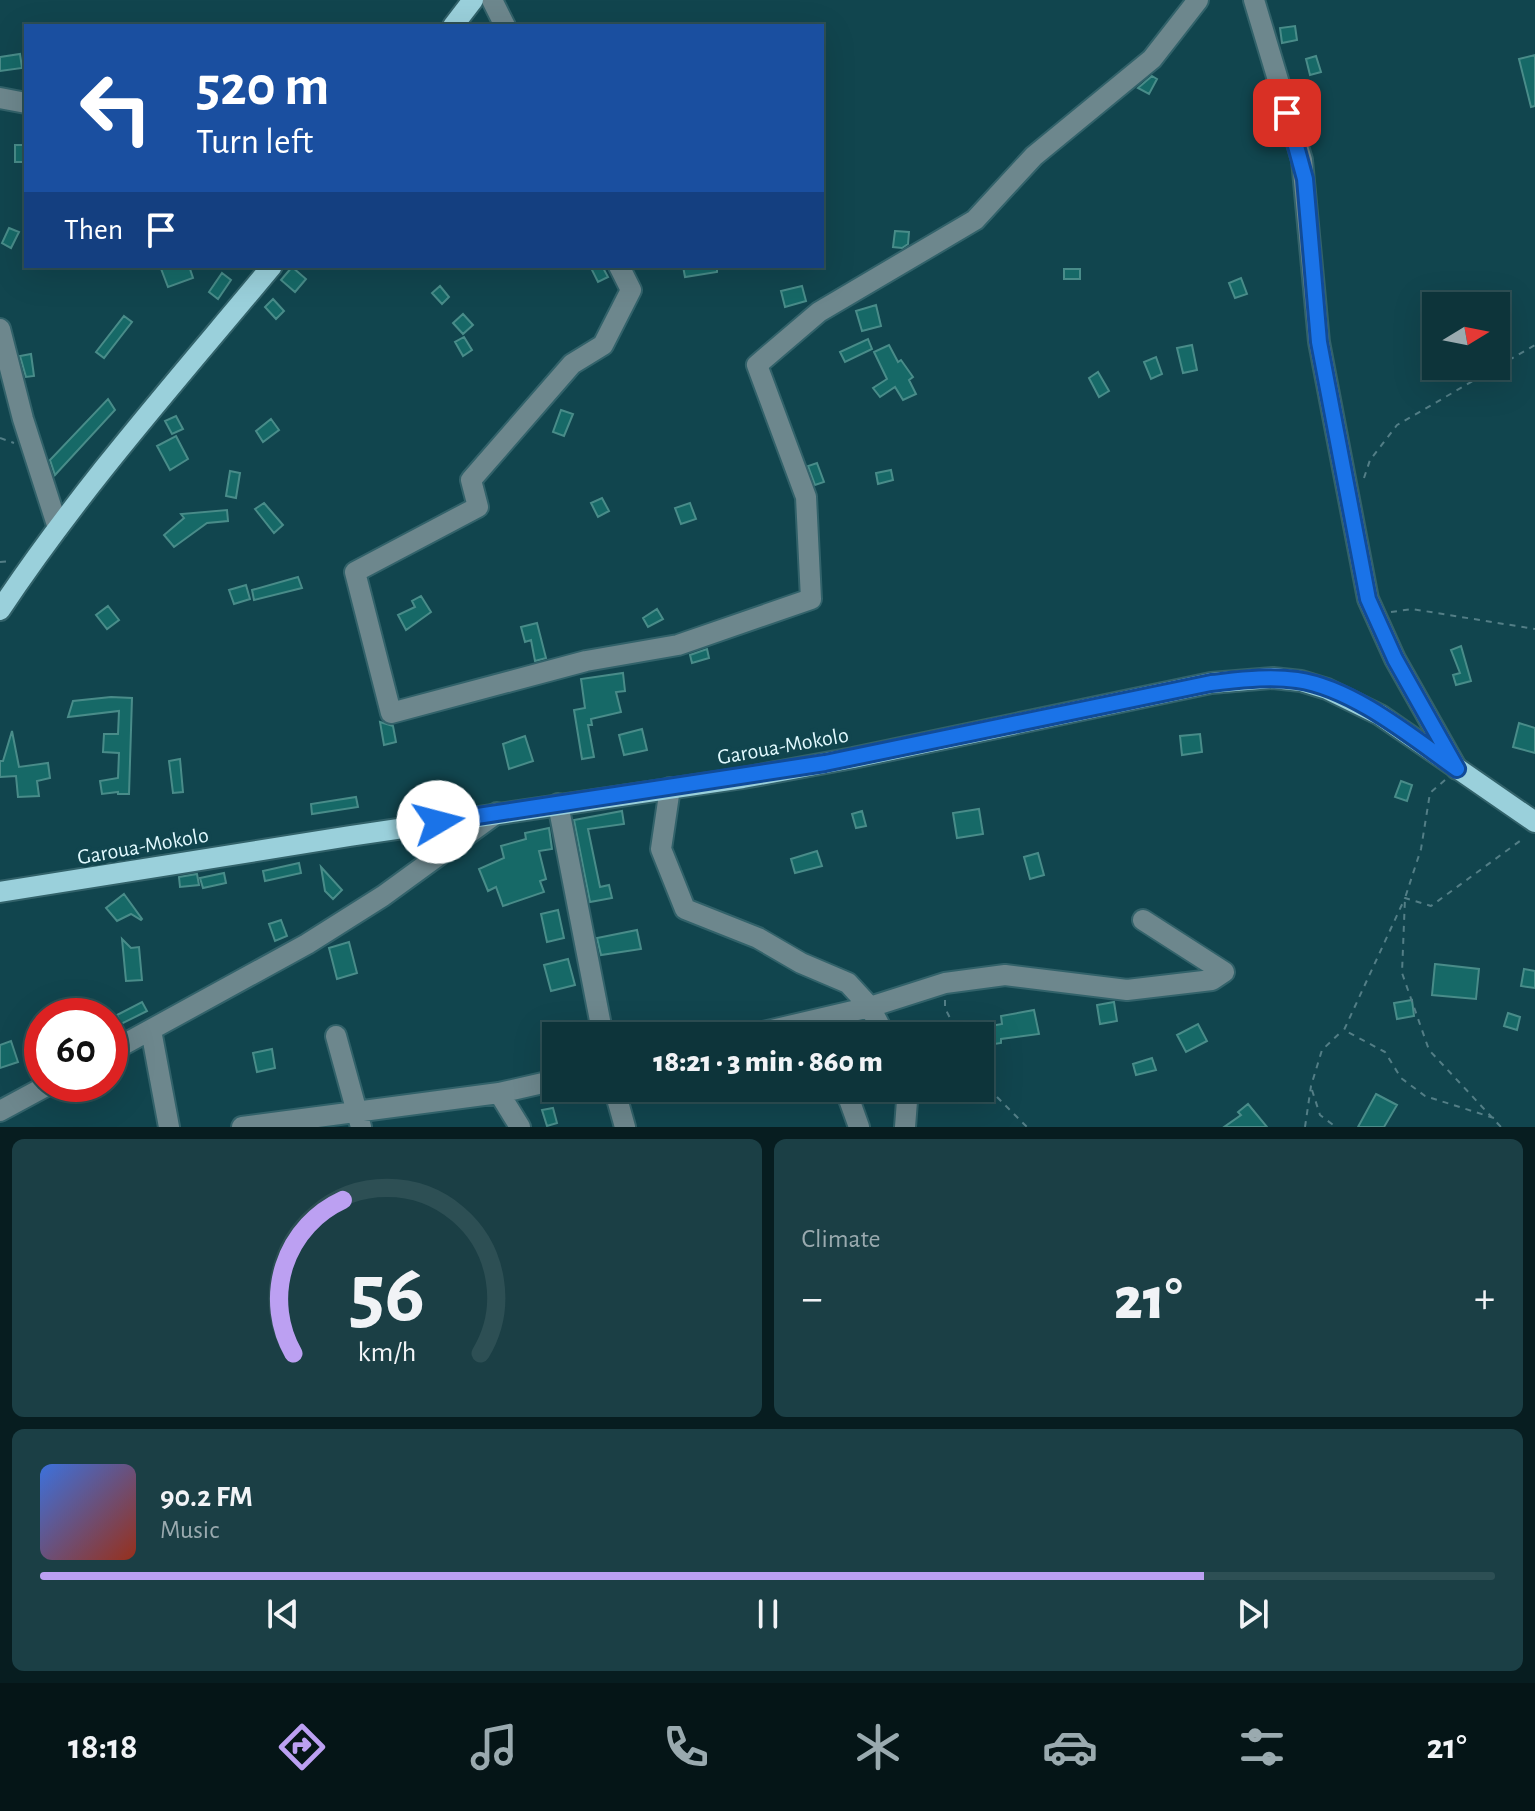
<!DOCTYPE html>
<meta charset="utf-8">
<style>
body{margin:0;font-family:"Alegreya Sans",sans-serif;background:#1b3f45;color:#f1f3f6;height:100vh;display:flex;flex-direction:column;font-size:30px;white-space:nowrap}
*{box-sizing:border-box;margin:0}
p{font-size:26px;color:#9aaaaf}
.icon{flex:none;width:44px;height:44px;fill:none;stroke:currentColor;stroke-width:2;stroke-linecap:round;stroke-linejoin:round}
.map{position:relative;height:1127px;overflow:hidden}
.side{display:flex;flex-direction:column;gap:12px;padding:12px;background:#071d20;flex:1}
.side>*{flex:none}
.guide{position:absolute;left:24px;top:24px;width:800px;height:244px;border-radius:0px;box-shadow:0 8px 32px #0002,0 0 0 2px #2d4f54;background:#1a4fa0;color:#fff;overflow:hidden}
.needle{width:52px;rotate:80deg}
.fabs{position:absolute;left:1422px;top:292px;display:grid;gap:16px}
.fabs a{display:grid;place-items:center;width:88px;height:88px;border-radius:0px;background:#0d343a;box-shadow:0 8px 32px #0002,0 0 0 2px #2d4f54;font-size:40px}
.speed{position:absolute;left:24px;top:998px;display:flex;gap:16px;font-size:40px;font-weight:700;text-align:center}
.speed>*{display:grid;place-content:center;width:104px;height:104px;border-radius:50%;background:#0d343a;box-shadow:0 8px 32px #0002,0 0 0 2px #2d4f54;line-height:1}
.speed .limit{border:12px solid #d22;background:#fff;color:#111}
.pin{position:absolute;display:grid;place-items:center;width:68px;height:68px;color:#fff;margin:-34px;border-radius:16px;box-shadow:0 4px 12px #0006}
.me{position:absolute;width:88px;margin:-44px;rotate:82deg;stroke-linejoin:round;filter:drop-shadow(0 0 6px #0008)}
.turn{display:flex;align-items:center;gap:28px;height:168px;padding:0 40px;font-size:36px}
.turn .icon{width:104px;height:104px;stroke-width:2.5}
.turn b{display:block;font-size:56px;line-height:68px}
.then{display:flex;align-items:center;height:76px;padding:0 40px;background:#0003;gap:16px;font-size:30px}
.big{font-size:60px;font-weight:800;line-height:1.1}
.side .widget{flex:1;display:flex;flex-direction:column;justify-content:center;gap:12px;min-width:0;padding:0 28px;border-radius:12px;background:#1b3f45}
.side .dial{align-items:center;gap:0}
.dial svg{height:208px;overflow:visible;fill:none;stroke:#2d4f54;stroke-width:7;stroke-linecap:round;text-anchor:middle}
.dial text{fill:#f1f3f6;stroke:none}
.song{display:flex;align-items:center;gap:24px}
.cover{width:96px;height:96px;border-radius:12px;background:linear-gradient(135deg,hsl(220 70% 55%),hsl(10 70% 35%))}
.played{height:8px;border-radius:4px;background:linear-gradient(90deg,#bca0f2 80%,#2d4f54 80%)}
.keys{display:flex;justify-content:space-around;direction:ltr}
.heat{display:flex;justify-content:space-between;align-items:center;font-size:44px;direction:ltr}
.side .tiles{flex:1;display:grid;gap:12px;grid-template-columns:1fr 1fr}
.widget:last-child{grid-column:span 2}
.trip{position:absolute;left:542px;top:1022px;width:452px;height:80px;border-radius:0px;background:#0d343a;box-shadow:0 8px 32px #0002,0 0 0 2px #2d4f54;font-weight:800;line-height:80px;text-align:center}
.dock{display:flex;height:128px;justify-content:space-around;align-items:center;background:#051517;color:#9aaaaf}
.dock .icon{width:56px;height:56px}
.dock .on{color:#bca0f2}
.dock b{font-size:36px;color:#f1f3f6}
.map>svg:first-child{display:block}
.building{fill:#166967;stroke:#498c89;stroke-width:2}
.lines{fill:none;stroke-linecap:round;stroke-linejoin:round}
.minor-casing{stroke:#32626a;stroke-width:24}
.major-casing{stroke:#32626a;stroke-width:24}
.path{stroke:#537e86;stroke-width:2;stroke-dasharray:6 6;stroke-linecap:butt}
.minor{stroke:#6d878d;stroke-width:20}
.major{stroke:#9ad0db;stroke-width:20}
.route-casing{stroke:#114b97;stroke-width:20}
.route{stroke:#1a73e8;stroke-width:14}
.labels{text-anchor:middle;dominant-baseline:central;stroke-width:8;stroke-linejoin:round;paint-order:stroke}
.street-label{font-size:22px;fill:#e0f9fe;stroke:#11454e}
</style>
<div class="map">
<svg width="1535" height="1127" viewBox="0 0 1535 1127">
<rect width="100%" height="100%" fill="#11454e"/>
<path class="building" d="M1295,26L1297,40L1282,43L1280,28Z
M20,54L22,68L0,71V57Z
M1535,55V106L1531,107L1519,59Z
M1316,56L1321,72L1310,75L1306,59Z
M1152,76L1157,79L1149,94L1138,88Z
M15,145H26V162H15Z
M9,228L19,232L11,248L2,243Z
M895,231L909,232L908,244L902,248L893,247Z
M160,266H189L193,278L168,287Z
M599,266H602L608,277L598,282L592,270Z
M683,266H717V272L685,277Z
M292,267L306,279L295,292L281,280Z
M1064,269H1080V279H1064Z
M222,273L231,280L218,299L209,292Z
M1241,278L1247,294L1235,298L1229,283Z
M440,286L449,297L442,304L432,293Z
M802,286L806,301L785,307L781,291Z
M273,299L284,311L276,319L265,307Z
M876,305L881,326L862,331L856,311Z
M463,314L473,325L463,334L453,323Z
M124,316L132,322L104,358L96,352Z
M464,337L472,350L463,356L455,342Z
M868,339L872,349L845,362L840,352Z
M889,345L898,362L901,360L913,377L909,380L916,394L903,400L895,387L880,397L873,388L887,379L874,352Z
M1192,345L1197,370L1183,373L1177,348Z
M31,354L34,376L26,377L20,356Z
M1156,357L1162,374L1151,379L1144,362Z
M1098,372L1109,391L1099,397L1089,378Z
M108,399L115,410L55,475L50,460Z
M561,410L573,414L564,436L553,432Z
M176,416L183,429L172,434L165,421Z
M271,419L279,430L263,442L256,431Z
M176,436L188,459L170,470L157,446Z
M817,463L824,482L815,485L808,466Z
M891,470L893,480L878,484L876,473Z
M230,471L240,473L236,498L226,496Z
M602,498L609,511L598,517L591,503Z
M264,503L283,525L274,533L255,509Z
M690,503L696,519L681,524L675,508Z
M227,510L228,521L207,523L174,547L164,535L184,518L181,514Z
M298,577L302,588L254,600L252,590Z
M246,585L250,599L234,604L229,590Z
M421,596L431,612L406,630L398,615L415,607L412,601Z
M108,606L119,620L107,629L96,615Z
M657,609L663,619L648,627L643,618Z
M537,623L546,658L535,661L531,640L525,642L521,627Z
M1461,646L1471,681L1456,685L1453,675L1460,673L1451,650Z
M707,649L709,658L692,663L690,655Z
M623,673L625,691L616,692L621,712L591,719L592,725H588L594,757L582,759L574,710L585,708L581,679Z
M111,697L132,698L129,794H118V792L102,794L100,781L118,778L119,753L103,752L104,734H118L119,711L68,717L73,701Z
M380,722L393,726L396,742L384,745Z
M1519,723L1535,728V753L1513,747Z
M642,729L647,750L624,755L619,735Z
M12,731L19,767L48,763L50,778L37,781L39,796L18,797L16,776L0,777V761H3Z
M1200,734L1202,752L1182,755L1180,736Z
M525,736L533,761L509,769L503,744Z
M180,759L183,792L173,793L169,761Z
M1401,781L1412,785L1407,801L1395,797Z
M356,797L358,807L312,814L311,804Z
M979,809L983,834L957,838L953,813Z
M622,811L624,824L588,829L600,887L609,885L612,898L590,902L574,820Z
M862,811L866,826L856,828L852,814Z
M549,828L552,849L539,851L546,879L540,881L544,892L503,906L496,887L488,891L479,869L504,858L501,846L526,839L525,833Z
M817,851L822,866L795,873L791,859Z
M1038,853L1044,875L1030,879L1024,857Z
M299,863L301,873L265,881L263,871Z
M321,867L342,890L333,899L325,891Z
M224,873L226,883L203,888L200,878Z
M197,874L199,885L180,887L179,877Z
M124,894L142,919L141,920L131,914L117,921L106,908Z
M558,910L564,938L547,942L541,914Z
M281,920L287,936L275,941L269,924Z
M637,930L641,949L601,955L597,938Z
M122,939L131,948L139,947L142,980L126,981Z
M349,942L357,973L337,979L329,948Z
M568,959L575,985L551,991L544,965Z
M1435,964L1479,969L1476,999L1432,995Z
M1524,969L1535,971V988L1521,986Z
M1412,1000L1414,1016L1397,1019L1394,1003Z
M142,1002L147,1011L121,1024L117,1015Z
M1114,1002L1117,1021L1100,1024L1097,1005Z
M1034,1010L1039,1034L1001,1039V1043L981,1046L979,1028L1002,1024L1001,1016Z
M1508,1013L1520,1017L1517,1030L1504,1026Z
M1198,1024L1207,1041L1186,1052L1177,1035Z
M11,1041L18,1062L0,1068V1045Z
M272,1049L275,1068L257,1072L253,1053Z
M1152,1058L1156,1070L1136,1075L1133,1064Z
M1376,1094L1397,1105L1384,1127H1358Z
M1248,1104L1267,1127H1224L1241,1115L1238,1112Z
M553,1108L557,1123L547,1126L542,1110Z"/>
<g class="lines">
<defs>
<path id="minor" d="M492,0L505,26
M1254,0L1302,160L1319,342L1368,599L1395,659L1457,769
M0,98L26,103
M619,266L631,290L603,345L572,364L471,480L478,507L355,572L391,713L586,661L678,645L811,599L806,497L757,365L819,312L975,220L1034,156L1152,59L1198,0
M0,329L23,419L58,528
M670,788L661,849L685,909L758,938L801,963L848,983L870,1007L885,1036
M558,804L603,1036
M151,1030L169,1127
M336,1036L361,1127
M746,1036L870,1007L945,983L1005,975L1127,990L1212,980L1224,972L1143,920
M110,1052L307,944L383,896L497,813
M614,1088L625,1127
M845,1088L859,1127
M499,1093L520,1127
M0,1111L50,1084
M242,1127L499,1093L556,1080
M905,1127L908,1088"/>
<path id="major" d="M453,26L473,0
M0,610C81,488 179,378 272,266
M0,892L350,836L743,778L853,758L1211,683L1273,678L1301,681L1327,689L1380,715L1535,822"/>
</defs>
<use href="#minor" class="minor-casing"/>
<use href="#major" class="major-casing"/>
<path class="path" d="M0,438L14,443
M1364,478L1370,460L1397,425L1535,345
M0,562L11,561
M1391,612L1412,609L1535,629
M1445,780L1430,793L1421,849L1405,898L1402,973L1429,1050L1501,1127
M945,1000V1008L959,1036
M980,1080L1027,1127
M1312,1090L1320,1115L1336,1127
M1494,1118L1425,1096L1401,1078L1385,1052L1344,1030L1405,898L1431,906L1524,838
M1305,1127L1311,1086L1322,1050L1343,1030"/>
<use href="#minor" class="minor"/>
<use href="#major" class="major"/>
</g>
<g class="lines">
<defs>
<path id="route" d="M438,822L825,763L1211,683C1240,680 1268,676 1297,680C1353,688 1412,737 1457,769L1395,659L1368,599L1319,342L1305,179L1287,113"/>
</defs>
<use href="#route" class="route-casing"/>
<use href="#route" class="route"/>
</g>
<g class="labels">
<g class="street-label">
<text transform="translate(783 746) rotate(-10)">Garoua-Mokolo</text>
<text transform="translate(143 846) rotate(-10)">Garoua-Mokolo</text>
</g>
</g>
</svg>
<div class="fabs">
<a><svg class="needle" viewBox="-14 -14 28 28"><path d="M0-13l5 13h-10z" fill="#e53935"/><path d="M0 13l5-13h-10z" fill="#9aaaaf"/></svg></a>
</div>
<div class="speed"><div class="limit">60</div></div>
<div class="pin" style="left:1287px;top:113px;background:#d93025"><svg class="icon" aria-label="arrive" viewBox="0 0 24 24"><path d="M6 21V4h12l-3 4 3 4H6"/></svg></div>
<svg class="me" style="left:438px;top:822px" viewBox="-20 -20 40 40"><circle r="19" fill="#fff"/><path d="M0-13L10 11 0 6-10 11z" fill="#1a73e8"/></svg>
<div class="trip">18:21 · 3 min · 860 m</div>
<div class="guide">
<div class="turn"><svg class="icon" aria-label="left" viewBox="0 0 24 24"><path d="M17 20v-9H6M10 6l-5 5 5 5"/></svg><div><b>520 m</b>Turn left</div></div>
<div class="then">Then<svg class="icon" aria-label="arrive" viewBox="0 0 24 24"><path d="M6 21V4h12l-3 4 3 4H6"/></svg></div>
</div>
</div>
<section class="side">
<div class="tiles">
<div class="widget dial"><svg viewBox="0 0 100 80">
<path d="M14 69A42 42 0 1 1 86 69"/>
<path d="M14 69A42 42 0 0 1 33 10" stroke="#bca0f2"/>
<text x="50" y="56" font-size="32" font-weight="700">56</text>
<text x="50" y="72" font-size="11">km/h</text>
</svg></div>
<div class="widget"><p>Climate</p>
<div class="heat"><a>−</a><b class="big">21°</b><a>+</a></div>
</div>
<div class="widget">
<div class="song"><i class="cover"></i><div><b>90.2 FM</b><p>Music</p></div></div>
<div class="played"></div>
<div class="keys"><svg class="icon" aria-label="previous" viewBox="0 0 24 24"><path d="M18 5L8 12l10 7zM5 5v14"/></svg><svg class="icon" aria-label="pause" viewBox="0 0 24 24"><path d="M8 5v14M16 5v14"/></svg><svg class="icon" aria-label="next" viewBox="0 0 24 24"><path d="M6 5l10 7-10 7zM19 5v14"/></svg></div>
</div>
</div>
</section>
<nav class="dock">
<b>18:18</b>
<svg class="icon on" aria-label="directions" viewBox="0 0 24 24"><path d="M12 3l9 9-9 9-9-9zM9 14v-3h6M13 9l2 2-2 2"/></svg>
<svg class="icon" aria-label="music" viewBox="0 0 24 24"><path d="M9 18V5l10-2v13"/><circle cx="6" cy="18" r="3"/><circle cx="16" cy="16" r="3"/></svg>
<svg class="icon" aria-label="phone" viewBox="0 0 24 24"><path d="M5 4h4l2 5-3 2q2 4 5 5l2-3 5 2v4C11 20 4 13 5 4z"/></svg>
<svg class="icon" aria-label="climate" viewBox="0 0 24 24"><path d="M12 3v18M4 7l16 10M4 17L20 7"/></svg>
<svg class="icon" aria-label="car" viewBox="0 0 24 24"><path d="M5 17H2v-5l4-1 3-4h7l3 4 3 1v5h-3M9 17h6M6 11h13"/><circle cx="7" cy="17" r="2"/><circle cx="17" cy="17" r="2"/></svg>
<svg class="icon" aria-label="filters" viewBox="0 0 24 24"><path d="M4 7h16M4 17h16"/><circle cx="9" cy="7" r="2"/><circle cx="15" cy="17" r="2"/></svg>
<b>21°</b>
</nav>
